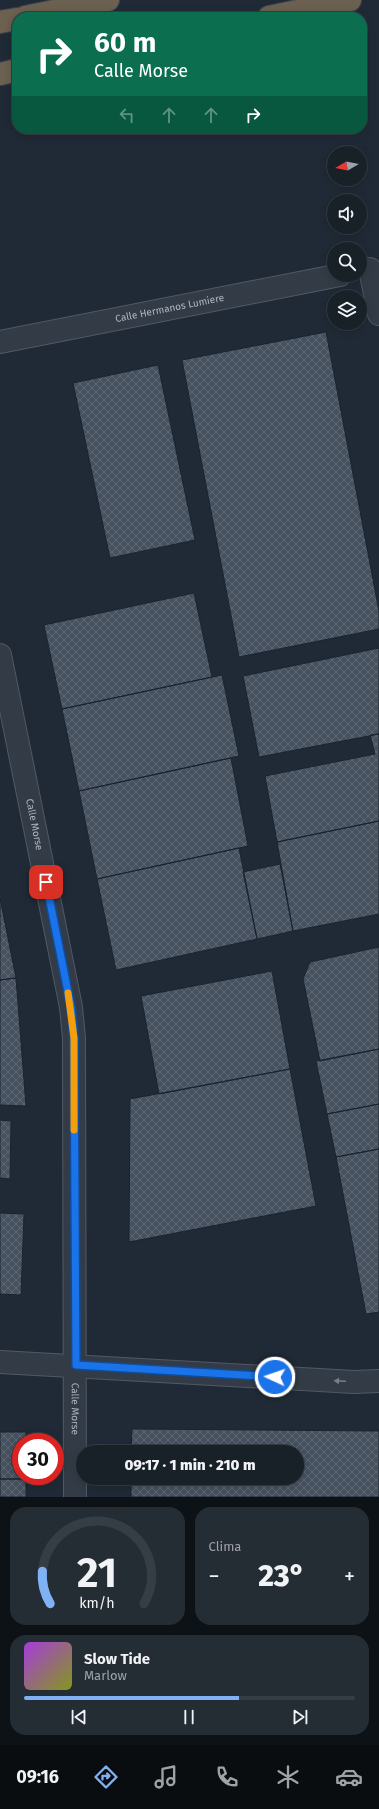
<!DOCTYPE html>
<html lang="es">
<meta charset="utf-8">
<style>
body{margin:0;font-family:"Fira Sans",sans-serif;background:#252d34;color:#f1f3f6;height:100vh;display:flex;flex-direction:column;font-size:15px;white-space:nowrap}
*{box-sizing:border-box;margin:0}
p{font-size:13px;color:#9fa3a8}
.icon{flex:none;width:22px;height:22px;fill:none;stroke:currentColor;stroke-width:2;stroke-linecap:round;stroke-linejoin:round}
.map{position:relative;height:1497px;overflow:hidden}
.panel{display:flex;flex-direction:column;gap:10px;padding:10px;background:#0d1216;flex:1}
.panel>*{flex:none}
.guide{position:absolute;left:12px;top:12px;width:355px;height:122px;border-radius:16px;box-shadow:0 2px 10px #0003,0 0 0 1px #363e45;background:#0b6e4f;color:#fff;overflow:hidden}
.needle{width:26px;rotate:260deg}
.tools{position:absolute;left:327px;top:146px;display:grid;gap:8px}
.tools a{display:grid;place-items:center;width:40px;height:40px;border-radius:50%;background:#182028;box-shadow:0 2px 10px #0003,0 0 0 1px #363e45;font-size:20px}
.speed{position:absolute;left:12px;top:1433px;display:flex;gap:8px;font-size:20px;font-weight:700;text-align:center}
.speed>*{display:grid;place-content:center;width:52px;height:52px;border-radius:50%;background:#182028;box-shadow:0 2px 10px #0003,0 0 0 1px #363e45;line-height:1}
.speed .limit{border:6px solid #d22;background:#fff;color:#111}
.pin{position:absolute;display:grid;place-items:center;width:34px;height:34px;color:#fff;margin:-17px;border-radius:8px;box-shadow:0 2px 6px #0006}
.me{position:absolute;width:44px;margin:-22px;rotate:273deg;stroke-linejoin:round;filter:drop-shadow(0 0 3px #0008)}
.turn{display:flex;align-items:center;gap:14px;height:84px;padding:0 16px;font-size:18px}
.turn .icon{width:52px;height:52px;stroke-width:2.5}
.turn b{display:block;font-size:28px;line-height:34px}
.lanes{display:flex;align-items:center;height:38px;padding:0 16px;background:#0003;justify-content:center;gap:20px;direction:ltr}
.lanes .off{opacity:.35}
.big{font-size:30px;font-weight:800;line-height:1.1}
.panel .tile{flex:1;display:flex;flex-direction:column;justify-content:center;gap:6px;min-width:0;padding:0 14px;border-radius:16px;background:#252d34}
.panel .dial{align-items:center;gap:0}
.dial svg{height:104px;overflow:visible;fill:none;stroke:#363e45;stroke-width:7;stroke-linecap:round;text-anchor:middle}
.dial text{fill:#f1f3f6;stroke:none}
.song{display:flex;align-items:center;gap:12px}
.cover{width:48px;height:48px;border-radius:6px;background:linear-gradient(135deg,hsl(280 70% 55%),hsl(70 70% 35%))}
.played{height:4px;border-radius:2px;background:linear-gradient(90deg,#80b1f5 65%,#363e45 65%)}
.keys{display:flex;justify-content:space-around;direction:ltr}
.heat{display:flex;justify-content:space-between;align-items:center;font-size:22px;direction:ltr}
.panel .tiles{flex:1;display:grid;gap:10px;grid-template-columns:1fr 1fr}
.tile:last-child{grid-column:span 2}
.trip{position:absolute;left:76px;top:1445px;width:228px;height:40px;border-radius:20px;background:#182028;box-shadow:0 2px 10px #0003,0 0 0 1px #363e45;font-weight:800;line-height:40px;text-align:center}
.dock{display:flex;height:64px;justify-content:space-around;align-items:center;background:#0a0d10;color:#9fa3a8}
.dock .icon{width:28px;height:28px}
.dock .active{color:#80b1f5}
.dock b{font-size:18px;color:#f1f3f6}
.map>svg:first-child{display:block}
.building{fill:url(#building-cross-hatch);stroke:#1b232d}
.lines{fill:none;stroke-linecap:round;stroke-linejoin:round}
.minor-casing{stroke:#515964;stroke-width:24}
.motorway-casing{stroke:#3e4651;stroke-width:24}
.minor{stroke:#333c46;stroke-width:22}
.motorway{stroke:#6c6050;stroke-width:22}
.oneway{fill:#767f8b}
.route-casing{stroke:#114b97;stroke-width:10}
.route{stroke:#1a73e8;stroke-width:7}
.slow{stroke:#f59e0b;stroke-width:7}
.labels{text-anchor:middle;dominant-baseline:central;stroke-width:4;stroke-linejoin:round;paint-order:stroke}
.street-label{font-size:10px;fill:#adb6c3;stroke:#19212b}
</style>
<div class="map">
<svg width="379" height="1497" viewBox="0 0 379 1497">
<defs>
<pattern id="building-cross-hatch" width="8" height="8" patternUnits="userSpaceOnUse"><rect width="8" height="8" fill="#465160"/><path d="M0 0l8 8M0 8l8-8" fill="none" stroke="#5e6875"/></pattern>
</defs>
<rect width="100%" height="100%" fill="#202a36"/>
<path class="building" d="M326,332L379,611V629L239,657L182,360Z
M158,365L195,540L110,558L73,383Z
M194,593L212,677L62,709L44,625Z
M379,648V734L259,757L243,676Z
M222,675L239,756L79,791L62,709Z
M379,734V821L277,842L265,776L375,754L370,735Z
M231,758L248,846L97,879L79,791Z
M379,821V914L293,931L277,842Z
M239,848L257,939L116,970L97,879Z
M280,864L293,931L257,939L243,872Z
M0,898L16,978L0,980Z
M379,947V1049L320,1061L303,979L310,962Z
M272,971L290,1069L159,1094L141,996Z
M16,978L26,1106L0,1105V980Z
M379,1049V1104L327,1114L316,1061Z
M290,1069L316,1206L129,1242L130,1099Z
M379,1104V1149L336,1157L327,1114Z
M0,1120L11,1121L10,1179L0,1178Z
M379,1149V1312L366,1314L336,1157Z
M0,1213L24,1214L21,1295L0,1294Z
M132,1429L379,1431V1497H131V1478H297V1452H131Z
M0,1432H26V1442H21V1476H26V1479H0Z
M0,1479H26V1497H0Z"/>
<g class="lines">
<defs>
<g id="minor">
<path d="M370,269L379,314"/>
<path id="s1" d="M0,342L340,275"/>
<path id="s2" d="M0,655L71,1007L74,1038L75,1497"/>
<path d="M0,1362L354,1382L379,1381"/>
</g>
<path id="motorway" d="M25,17L108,0
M269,17L350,0
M0,22L17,19
M0,74L17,70"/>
</defs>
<use href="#minor" class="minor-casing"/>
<use href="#motorway" class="motorway-casing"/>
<use href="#minor" class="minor"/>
<use href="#motorway" class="motorway"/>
</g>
<defs><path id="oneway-solid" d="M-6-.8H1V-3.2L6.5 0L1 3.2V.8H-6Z"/></defs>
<use class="oneway" href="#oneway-solid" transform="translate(340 1381) rotate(-177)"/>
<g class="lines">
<defs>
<path id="route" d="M46,882L71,1007L74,1038L76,1365L275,1377"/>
</defs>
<use href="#route" class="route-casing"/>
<use href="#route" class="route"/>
<path class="slow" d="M68,993L74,1038V1130"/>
</g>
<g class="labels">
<g class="street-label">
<text stroke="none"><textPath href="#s1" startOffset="173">Calle Hermanos Lumiere</textPath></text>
<text stroke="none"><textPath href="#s2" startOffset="173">Calle Morse</textPath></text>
<text stroke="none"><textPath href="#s2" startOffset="761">Calle Morse</textPath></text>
</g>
</g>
</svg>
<div class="tools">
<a><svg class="needle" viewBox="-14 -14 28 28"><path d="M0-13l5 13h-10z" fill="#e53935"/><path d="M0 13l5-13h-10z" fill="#9fa3a8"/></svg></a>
<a><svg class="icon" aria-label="sound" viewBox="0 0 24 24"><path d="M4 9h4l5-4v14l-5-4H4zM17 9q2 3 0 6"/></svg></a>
<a><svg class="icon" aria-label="search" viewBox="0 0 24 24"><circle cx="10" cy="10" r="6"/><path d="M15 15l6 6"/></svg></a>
<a><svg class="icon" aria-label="layers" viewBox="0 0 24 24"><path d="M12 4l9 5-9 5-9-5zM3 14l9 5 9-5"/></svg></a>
</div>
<div class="speed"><div class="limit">30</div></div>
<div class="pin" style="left:46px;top:882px;background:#d93025"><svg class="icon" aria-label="arrive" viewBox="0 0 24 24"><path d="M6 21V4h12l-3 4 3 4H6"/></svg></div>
<svg class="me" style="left:275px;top:1377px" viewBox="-20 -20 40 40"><circle r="17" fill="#1a73e8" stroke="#fff" stroke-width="3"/><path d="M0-11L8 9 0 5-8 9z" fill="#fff"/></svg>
<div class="trip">09:17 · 1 min · 210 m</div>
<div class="guide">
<div class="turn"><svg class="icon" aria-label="right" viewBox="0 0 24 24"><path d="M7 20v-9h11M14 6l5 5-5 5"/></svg><div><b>60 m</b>Calle Morse</div></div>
<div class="lanes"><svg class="icon off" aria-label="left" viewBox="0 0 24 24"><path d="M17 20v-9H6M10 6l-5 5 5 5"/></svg><svg class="icon off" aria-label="ahead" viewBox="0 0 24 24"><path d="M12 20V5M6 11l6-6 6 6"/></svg><svg class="icon off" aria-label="ahead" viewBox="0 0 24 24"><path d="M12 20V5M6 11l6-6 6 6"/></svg><svg class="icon" aria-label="right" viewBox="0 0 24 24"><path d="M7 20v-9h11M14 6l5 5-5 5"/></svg></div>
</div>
</div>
<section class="panel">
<div class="tiles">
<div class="tile dial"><svg viewBox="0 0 100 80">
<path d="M14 69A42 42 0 1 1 86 69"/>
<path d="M14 69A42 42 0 0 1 8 44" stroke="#80b1f5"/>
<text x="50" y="56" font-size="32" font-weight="700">21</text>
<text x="50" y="72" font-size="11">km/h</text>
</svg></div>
<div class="tile"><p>Clima</p>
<div class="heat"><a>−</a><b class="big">23°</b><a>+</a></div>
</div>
<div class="tile">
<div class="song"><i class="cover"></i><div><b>Slow Tide</b><p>Marlow</p></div></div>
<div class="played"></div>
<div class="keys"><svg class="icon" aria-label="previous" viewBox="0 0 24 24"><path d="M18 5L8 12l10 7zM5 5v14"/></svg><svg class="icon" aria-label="pause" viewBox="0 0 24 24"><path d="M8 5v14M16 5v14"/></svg><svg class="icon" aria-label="next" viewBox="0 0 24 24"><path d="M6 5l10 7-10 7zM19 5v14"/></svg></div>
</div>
</div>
</section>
<nav class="dock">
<b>09:16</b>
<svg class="icon active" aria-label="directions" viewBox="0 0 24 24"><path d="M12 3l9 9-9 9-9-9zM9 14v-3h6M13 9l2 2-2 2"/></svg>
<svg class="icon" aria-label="music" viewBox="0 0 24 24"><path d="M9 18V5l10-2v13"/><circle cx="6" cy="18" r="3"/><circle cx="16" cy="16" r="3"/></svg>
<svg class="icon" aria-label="phone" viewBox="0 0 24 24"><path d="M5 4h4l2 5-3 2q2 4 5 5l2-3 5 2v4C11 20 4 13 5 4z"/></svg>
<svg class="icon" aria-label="climate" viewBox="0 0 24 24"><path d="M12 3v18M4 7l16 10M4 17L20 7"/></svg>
<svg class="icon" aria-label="car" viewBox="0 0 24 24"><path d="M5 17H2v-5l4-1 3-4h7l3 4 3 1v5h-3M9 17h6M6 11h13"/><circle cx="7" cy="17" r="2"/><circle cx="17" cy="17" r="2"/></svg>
</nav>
